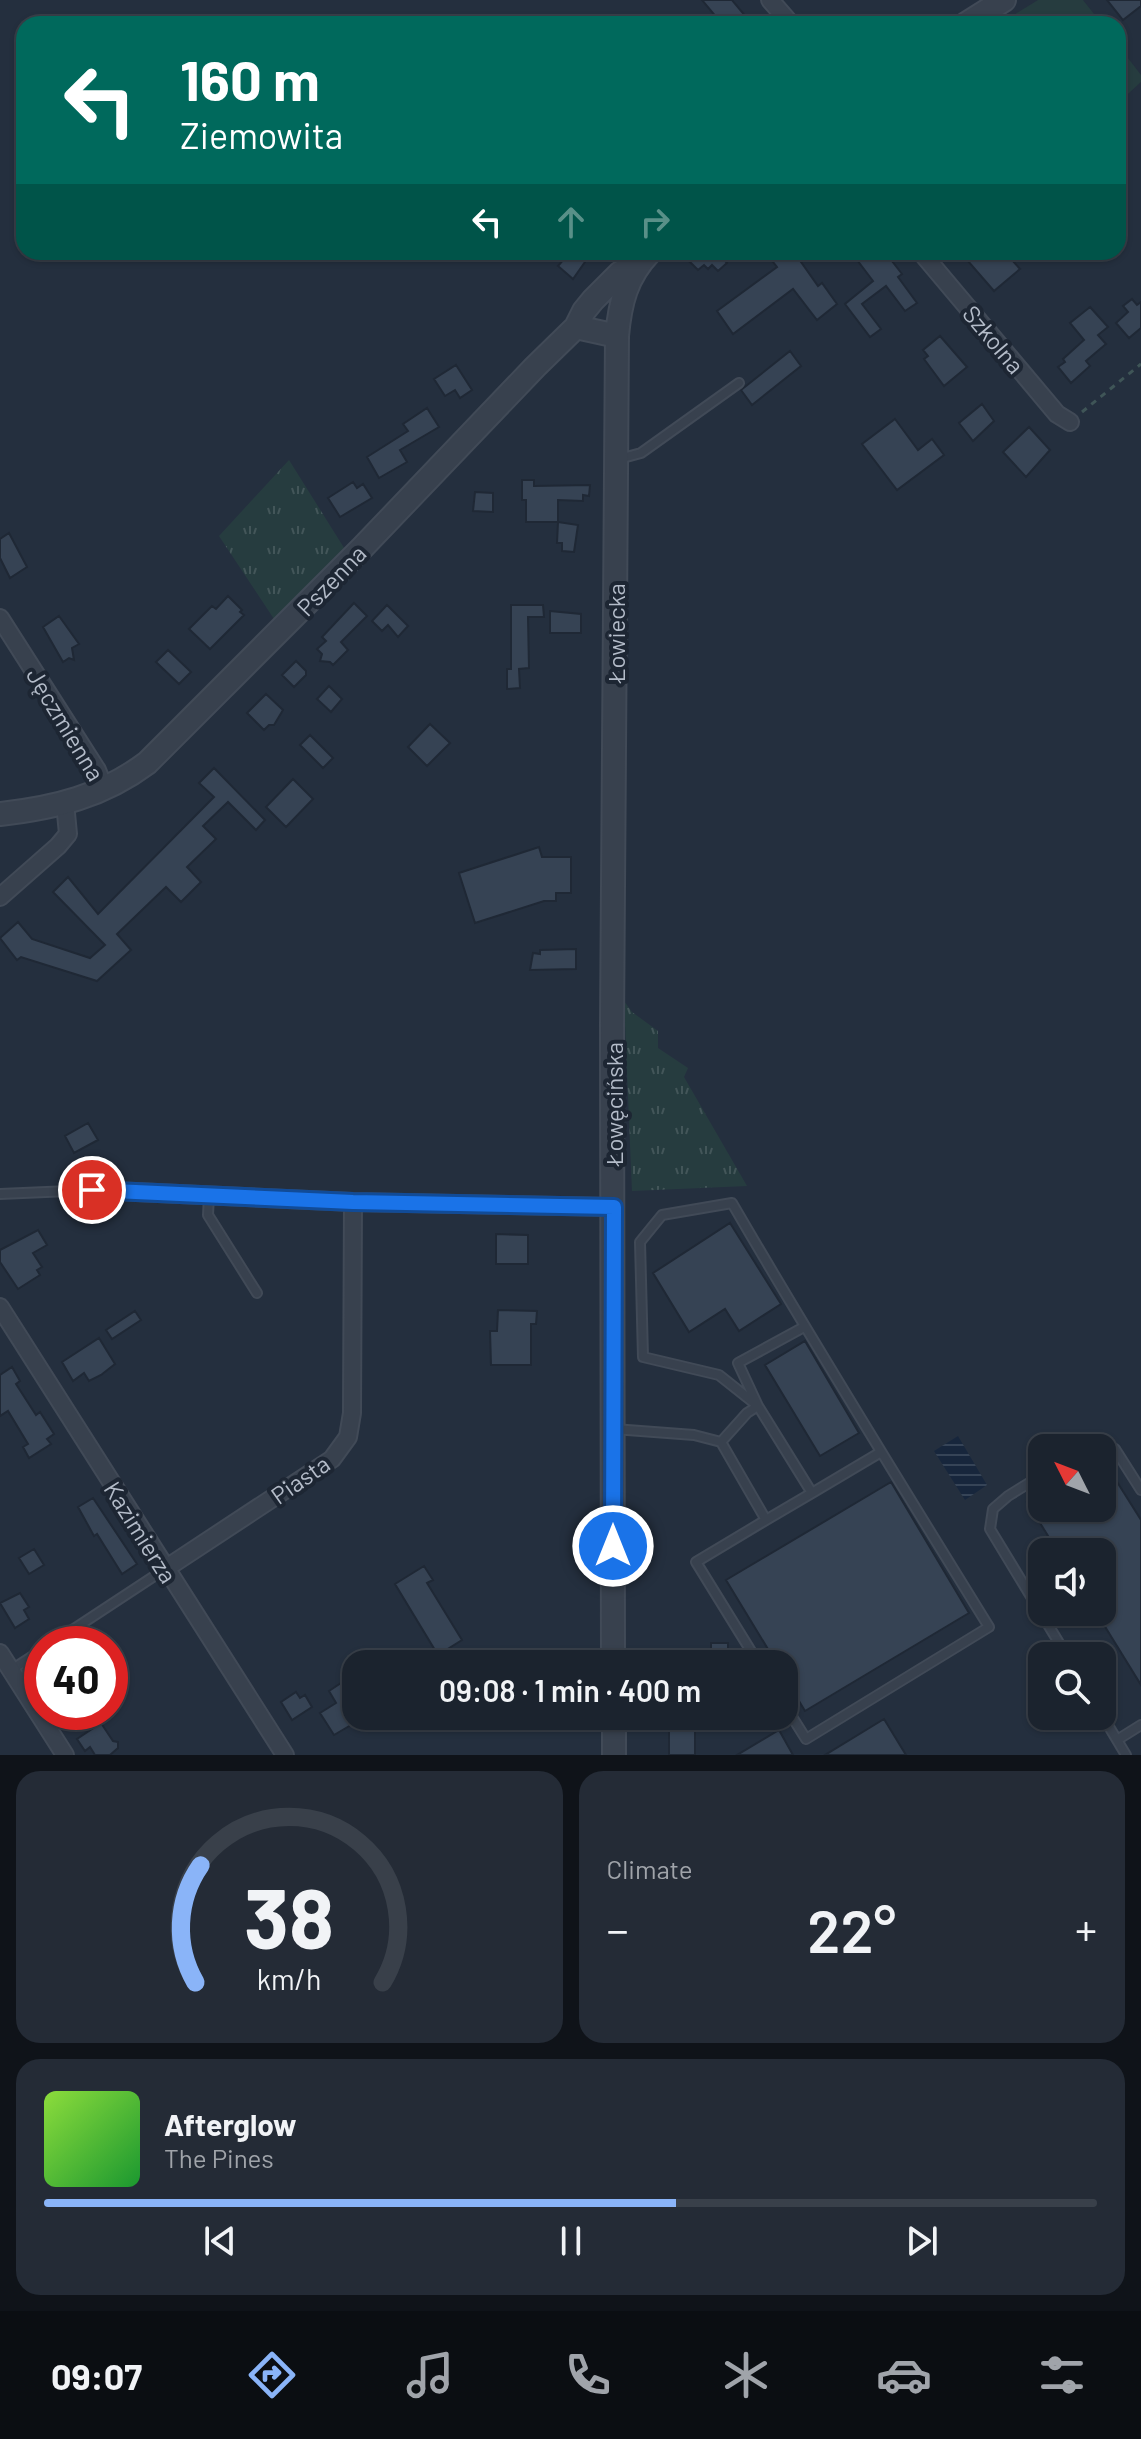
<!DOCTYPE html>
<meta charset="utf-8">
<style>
body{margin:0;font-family:Barlow,sans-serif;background:#242b36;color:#f1f3f6;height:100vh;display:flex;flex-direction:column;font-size:30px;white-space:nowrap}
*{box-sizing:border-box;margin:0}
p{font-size:26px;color:#a0a4aa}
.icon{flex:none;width:44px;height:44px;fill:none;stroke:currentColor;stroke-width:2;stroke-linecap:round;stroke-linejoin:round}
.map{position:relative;height:1755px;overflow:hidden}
.drawer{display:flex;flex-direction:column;gap:16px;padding:16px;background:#0f1319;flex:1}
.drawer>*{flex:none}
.top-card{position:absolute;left:16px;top:16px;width:1110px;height:244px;border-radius:24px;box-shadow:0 2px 6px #0004,0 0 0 2px #39404a;background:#00695c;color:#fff;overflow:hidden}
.needle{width:52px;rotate:312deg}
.tools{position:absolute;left:1028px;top:1434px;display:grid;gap:16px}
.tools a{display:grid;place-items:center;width:88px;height:88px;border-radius:16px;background:#1b232e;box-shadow:0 2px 6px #0004,0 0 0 2px #39404a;font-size:40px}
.speed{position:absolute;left:24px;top:1626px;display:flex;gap:16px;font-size:40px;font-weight:700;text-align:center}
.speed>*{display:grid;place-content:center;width:104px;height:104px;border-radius:50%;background:#1b232e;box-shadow:0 2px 6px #0004,0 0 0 2px #39404a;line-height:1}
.speed .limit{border:12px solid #d22;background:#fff;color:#111}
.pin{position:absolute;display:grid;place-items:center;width:68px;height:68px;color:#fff;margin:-34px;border:4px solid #fff;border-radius:50%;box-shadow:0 2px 8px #0007}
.me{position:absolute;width:88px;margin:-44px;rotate:0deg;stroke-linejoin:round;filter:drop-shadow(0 0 6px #0008)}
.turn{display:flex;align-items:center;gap:28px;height:168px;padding:0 32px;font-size:36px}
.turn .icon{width:104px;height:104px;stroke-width:2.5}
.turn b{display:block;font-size:56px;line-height:68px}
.lanes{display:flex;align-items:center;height:76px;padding:0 32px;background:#0003;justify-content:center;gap:40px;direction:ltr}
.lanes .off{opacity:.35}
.big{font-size:60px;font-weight:600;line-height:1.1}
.drawer .card{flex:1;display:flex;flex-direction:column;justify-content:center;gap:12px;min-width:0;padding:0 28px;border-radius:24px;background:#242b36}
.drawer .dial{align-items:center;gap:0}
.dial svg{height:208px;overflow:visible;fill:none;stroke:#39404a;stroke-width:7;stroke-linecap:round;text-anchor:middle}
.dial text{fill:#f1f3f6;stroke:none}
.song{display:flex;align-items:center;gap:24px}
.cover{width:96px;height:96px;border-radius:12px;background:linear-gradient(135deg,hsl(90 70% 55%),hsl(130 70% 35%))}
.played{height:8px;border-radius:4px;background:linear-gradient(90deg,#8ab4f8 60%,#39404a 60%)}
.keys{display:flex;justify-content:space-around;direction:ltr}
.heat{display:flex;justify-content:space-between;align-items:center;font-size:44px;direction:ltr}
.drawer .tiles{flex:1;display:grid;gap:16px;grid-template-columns:1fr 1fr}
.card:last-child{grid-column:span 2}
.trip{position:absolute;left:342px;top:1650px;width:456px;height:80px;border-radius:24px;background:#1b232e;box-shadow:0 2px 6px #0004,0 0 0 2px #39404a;font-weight:600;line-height:80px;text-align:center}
.tabs{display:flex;height:128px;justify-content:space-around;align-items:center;background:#0b0e12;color:#a0a4aa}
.tabs .icon{width:56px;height:56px}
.tabs .active{color:#8ab4f8}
.tabs b{font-size:36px;color:#f1f3f6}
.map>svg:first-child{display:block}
.grass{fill:url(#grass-tufts)}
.pitch{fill:#263c3f}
.water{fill:url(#water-rules)}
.building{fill:#364354;stroke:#1f2835;stroke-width:2}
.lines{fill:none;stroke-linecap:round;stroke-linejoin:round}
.service-casing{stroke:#414a57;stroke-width:12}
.minor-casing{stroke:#414a57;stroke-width:20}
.tertiary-casing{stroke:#414a57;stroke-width:26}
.path{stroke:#3f5557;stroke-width:3;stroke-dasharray:6 6;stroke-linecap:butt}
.service{stroke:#38414e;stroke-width:8}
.minor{stroke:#38414e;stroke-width:16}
.tertiary{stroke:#38414e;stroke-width:22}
.route-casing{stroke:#114b97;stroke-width:20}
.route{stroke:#1a73e8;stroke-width:14}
.labels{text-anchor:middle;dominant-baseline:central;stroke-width:8;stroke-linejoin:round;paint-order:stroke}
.street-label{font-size:24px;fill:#b4bcc9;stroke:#1d2633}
</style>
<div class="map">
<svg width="1141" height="1755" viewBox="0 0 1141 1755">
<defs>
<pattern id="grass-tufts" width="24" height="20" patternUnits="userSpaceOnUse" patternTransform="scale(2)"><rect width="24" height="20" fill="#263c3f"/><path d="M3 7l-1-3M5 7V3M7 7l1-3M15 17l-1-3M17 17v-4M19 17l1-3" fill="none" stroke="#435659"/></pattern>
<pattern id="water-rules" width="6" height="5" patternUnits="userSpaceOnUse" patternTransform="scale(2)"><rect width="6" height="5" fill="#17263c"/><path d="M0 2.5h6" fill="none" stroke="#364457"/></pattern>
</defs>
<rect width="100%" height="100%" fill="#242f3e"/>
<path class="grass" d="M289,460L346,551L276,622L219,536Z
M624,1001L632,1012L658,1031V1048L688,1068L684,1077L747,1186L632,1191Z"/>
<path class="pitch" d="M1038,0H1083L1102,24H999Z
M1118,45L1141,75V82L1118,103Z"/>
<path class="water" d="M958,1436L987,1485L965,1500L934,1451Z"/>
<path class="building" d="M702,0H732L752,24H722Z
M1107,0H1141V6L1123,20Z
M570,252H592L573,279L558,266Z
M692,252H725L721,256L727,263L718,271L712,265L708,269L704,265L698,270L686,258Z
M765,252H794L818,286L822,283L837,304L817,320L793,289L733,334L717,311L777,267Z
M851,252H885L902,274L898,277L917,303L905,311L886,286L862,304L881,329L870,337L845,304L873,281Z
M977,252H1005L1020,269L994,291L967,260Z
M1132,299L1137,305L1141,302V328L1129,338L1116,323L1128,312L1123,306Z
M1090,307L1108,327L1098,335L1106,344L1086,361L1090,366L1071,383L1058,367L1065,362L1063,359L1084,340L1070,323Z
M940,336L967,367L944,386L924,359L928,356L923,350Z
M790,351L801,366L752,405L741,390Z
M456,365L472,390L460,398L455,390L445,396L434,379Z
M982,404L994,421L973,441L959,423Z
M427,408L439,427L400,450L407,462L379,478L367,457L408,431L403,424Z
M895,419L918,450L932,439L944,455L897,490L862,444Z
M1029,427L1050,450L1026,477L1003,452Z
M522,480H534V486L590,485L589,496L583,495V501L558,500V522H526V500H522Z
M353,482L357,488L363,484L372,498L340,517L328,498Z
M475,492L493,493V512L473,511Z
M558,522L578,525L574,552L562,551V543H557Z
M9,533L27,567L10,578L0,558V539Z
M228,596L242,610L240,612L244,615L210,649L189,629L212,606L216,609Z
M354,603L367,616L341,642L348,650L333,665L330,662L320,661L322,654L317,649L326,641L322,637Z
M387,605L408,626L398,637L388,625L382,631L372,621Z
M511,605H543L544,617H528L529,668L519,669L520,688L507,689V669H511Z
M550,611L581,614V633H550Z
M59,616L79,644L72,648L74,660L69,658L63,662L43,627Z
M168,650L191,672L179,684L156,662Z
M296,661L306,671V675L294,687L282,675Z
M329,686L342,699L331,712L317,699Z
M266,694L283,710L274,725H269L264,730L247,713Z
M430,724L450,743L427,766L408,747Z
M310,735L333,758L323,768L300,745Z
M214,768L265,820L256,830L228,802L203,826L216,839L187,867L201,882L181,902L166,887L117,934L131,950L97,981L21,957L17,960L0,938L18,922L32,939L90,958L105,945L53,892L68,877L98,914L214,797L199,783Z
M293,779L313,799L286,827L266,807Z
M539,847L542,857H571V893H556V901H544L475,923L459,873Z
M576,949V969L530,970L533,953L540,954V950Z
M88,1123L98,1140L74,1153L65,1136Z
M730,1223L781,1304L739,1331L725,1309L689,1332L653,1273Z
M38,1230L47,1245L33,1253L42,1267L37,1270L40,1275L18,1289L0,1262V1250Z
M496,1234L528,1235V1264H496Z
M498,1310L537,1311L536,1324H531V1365H491L490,1331H497Z
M135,1311L141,1320L112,1339L106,1330Z
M99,1338L115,1364L101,1375L89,1381L84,1373L73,1381L62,1362Z
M805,1341L859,1433L820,1456L765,1365Z
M12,1367L20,1381L16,1384L36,1415L40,1412L54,1434L47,1439L51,1444L29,1458L23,1447L28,1444L8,1411L0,1416V1375Z
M1102,1458L1141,1520V1685L1096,1612H1102V1552H1058L1027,1502L1042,1493V1508H1102Z
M891,1482L969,1613L805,1711L784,1676V1664H777L726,1580Z
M93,1498L137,1564L122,1574L97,1534L94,1536L78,1507Z
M34,1549L44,1565L29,1574L19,1558Z
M424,1566L433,1580L427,1583L462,1640L438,1655L395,1584Z
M20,1593L29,1607L24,1610L29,1619L15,1628L0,1603Z
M711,1643H728V1664H711Z
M341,1683H356V1703L349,1707L354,1715L347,1719L351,1725L334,1735L320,1713L336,1703L329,1691Z
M296,1692L300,1698L305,1695L312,1707L292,1720L281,1702Z
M691,1716L718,1717L719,1730H691Z
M884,1719L906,1755H825Z
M101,1723L113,1741L118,1742V1748L110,1755H95L90,1747L85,1751L77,1739Z
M695,1730V1755H669V1731Z
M779,1730L793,1755H737Z"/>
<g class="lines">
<defs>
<path id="service" d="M619,459L641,453L739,383
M0,1194L92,1190
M209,1196L208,1215L257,1293
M614,1429L694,1435L721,1442L766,1520L696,1562L759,1664
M721,1442L747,1413L758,1406L738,1363L804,1327
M1086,1448L1104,1443L1115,1449L1141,1490
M1042,1475L1008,1496L993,1509L990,1529L1067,1656
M766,1520L812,1493
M51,1644L165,1569
M11,1670L42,1650
M784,1704L806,1739L989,1627C902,1486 815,1346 732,1203L662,1215L640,1242L643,1357L719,1375L758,1406L812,1493L881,1452
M1102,1715L1126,1755
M1117,1740L1141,1725"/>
<path id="minor" d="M770,0L791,24
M921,252L1057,414L1070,422
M0,618L97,770L105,790
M0,897L58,846L68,834L65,803
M92,1190L353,1202L614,1207
M0,1307L285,1755
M165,1569L332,1459L348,1437L352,1413L353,1202
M0,1653L65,1755"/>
<path id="tertiary" d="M966,24L1004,0
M576,327L617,336
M0,814C55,808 103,796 147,763L361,549L535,367L576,327L584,311L593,300L620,273L633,267
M613,1664L612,1024L617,336C620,303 626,277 650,252
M614,1716V1755"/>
</defs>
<use href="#service" class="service-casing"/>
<use href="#minor" class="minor-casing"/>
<use href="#tertiary" class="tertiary-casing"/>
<path class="path" d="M1082,412L1141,364"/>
<use href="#service" class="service"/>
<use href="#minor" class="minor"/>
<use href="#tertiary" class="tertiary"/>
</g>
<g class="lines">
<defs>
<path id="route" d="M92,1190L353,1202L614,1207L613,1546"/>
</defs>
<use href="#route" class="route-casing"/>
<use href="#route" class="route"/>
</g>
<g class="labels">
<g class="street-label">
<text transform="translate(994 339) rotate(50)">Szkolna</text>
<text transform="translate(331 580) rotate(-46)">Pszenna</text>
<text transform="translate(615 633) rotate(-90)">Łowiecka</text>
<text transform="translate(66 724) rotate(59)">Jęczmienna</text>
<text transform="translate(613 1104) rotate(-90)">Łowęcińska</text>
<text transform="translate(300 1479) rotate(-35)">Piasta</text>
<text transform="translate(141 1532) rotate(58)">Kazimierza</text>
</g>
</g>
</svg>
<div class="tools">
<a><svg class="needle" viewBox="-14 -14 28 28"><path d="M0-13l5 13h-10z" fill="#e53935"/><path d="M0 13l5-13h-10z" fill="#a0a4aa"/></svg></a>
<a><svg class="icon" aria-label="sound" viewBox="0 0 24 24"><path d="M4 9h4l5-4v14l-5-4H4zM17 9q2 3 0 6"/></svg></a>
<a><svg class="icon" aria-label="search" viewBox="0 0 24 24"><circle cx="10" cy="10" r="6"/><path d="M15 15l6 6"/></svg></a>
</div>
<div class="speed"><div class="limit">40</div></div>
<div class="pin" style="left:92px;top:1190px;background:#d93025"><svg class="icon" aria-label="arrive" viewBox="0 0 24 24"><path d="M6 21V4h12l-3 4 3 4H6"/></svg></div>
<svg class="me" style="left:613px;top:1546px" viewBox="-20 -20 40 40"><circle r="17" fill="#1a73e8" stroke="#fff" stroke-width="3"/><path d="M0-11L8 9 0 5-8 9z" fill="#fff"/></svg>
<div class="trip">09:08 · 1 min · 400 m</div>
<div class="top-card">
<div class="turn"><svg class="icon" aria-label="left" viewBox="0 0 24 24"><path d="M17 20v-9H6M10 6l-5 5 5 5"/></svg><div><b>160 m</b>Ziemowita</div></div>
<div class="lanes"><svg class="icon" aria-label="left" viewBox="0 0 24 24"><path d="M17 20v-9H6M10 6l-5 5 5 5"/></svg><svg class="icon off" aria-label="ahead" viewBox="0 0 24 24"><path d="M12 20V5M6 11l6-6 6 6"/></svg><svg class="icon off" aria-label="right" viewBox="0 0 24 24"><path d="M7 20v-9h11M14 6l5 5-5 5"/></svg></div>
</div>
</div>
<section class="drawer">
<div class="tiles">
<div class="card dial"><svg viewBox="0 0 100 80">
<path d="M14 69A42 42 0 1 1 86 69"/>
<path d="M14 69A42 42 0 0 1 16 24" stroke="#8ab4f8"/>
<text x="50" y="56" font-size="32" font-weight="700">38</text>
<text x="50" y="72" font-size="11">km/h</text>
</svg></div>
<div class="card"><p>Climate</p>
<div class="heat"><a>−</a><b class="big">22°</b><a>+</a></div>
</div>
<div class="card">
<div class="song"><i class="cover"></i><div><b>Afterglow</b><p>The Pines</p></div></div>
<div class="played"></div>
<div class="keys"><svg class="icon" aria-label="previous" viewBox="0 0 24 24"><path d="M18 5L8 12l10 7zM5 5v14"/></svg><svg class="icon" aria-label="pause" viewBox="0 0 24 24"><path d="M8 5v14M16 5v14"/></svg><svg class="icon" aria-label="next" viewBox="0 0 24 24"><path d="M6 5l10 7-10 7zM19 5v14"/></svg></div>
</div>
</div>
</section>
<nav class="tabs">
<b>09:07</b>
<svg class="icon active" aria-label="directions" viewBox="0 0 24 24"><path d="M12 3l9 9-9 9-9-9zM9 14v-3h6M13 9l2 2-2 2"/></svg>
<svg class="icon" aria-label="music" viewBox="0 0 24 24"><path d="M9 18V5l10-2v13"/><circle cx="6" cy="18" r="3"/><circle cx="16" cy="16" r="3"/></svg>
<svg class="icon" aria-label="phone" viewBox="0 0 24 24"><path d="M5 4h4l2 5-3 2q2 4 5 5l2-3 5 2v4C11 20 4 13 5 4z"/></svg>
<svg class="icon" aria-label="climate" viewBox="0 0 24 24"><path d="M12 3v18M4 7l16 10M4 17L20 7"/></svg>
<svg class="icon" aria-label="car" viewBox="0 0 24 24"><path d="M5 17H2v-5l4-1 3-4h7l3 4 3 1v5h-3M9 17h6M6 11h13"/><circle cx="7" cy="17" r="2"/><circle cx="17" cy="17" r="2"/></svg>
<svg class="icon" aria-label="filters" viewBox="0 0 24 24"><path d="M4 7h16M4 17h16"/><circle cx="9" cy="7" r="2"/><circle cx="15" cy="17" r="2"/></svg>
</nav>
